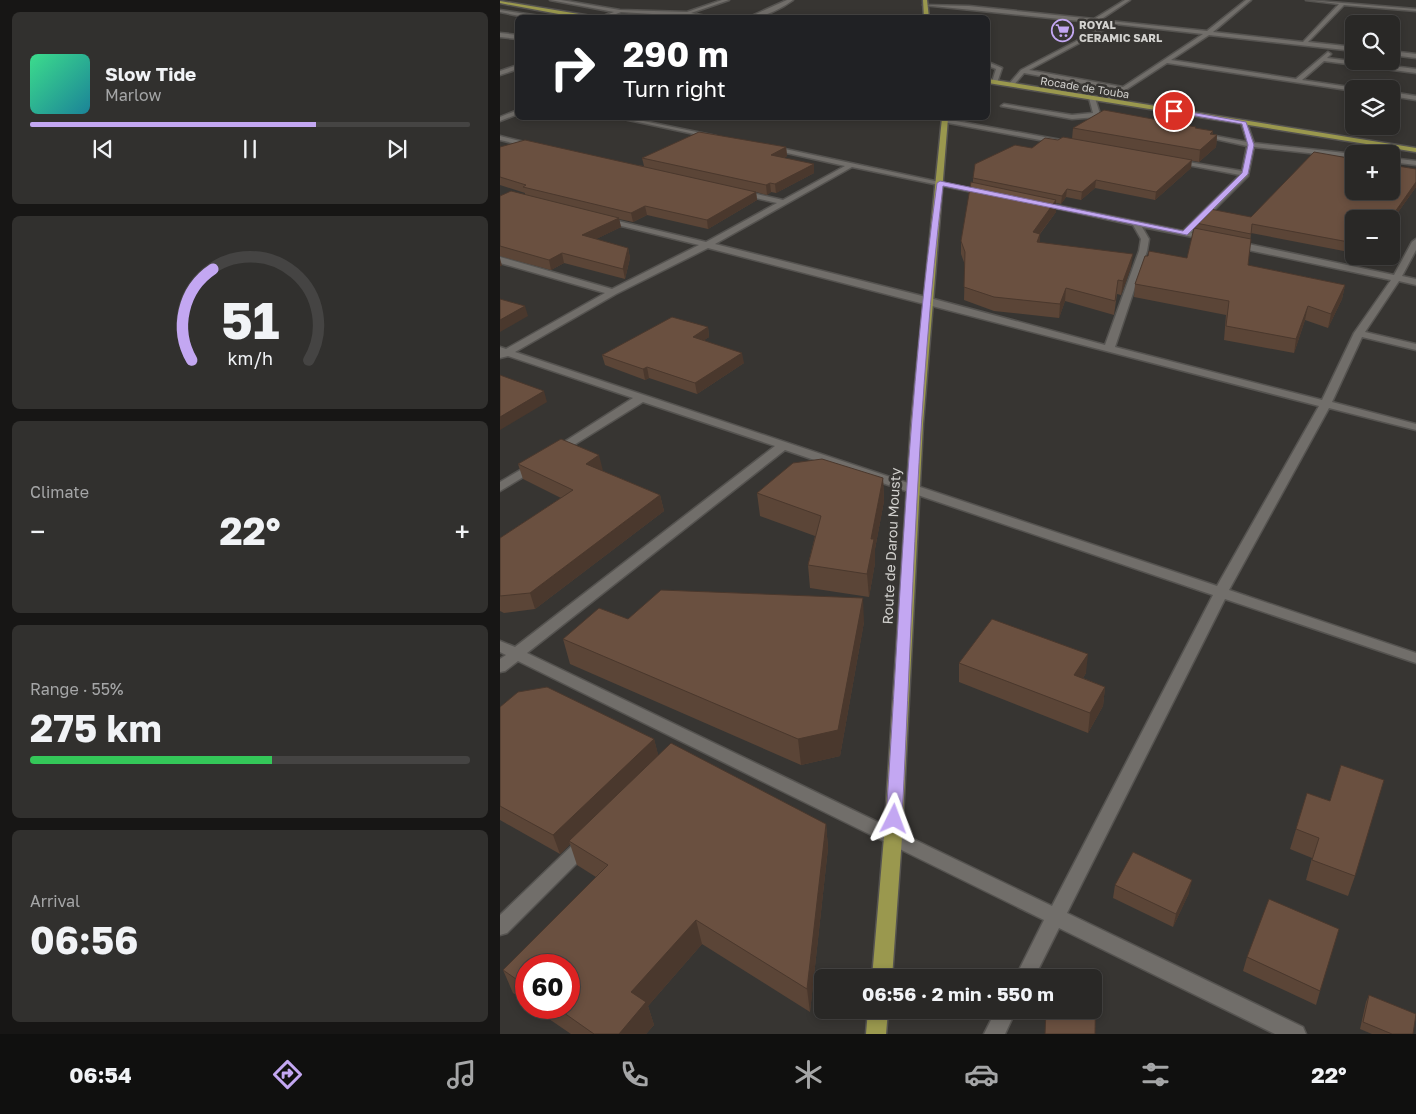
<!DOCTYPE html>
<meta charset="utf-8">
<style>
body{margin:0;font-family:"Golos Text",sans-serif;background:#31302e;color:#f1f3f6;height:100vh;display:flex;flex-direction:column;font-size:19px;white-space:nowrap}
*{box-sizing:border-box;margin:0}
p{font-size:16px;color:#a5a6a7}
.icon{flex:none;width:28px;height:28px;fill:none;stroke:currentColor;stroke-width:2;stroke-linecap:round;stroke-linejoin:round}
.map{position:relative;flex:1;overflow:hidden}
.sheet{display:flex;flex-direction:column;gap:12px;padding:12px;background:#171615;width:500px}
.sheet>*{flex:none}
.guide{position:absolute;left:15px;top:15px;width:475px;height:105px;border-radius:8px;box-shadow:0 2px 8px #0003,0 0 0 1px #454443;background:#202124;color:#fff;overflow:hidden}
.controls{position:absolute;left:845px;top:15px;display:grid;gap:10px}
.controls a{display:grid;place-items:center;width:55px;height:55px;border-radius:8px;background:#292826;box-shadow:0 2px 8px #0003,0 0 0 1px #454443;font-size:25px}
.speed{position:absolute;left:15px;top:954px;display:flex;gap:10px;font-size:25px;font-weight:700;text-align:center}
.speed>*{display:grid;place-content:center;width:65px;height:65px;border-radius:50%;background:#292826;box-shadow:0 2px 8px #0003,0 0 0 1px #454443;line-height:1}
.speed .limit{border:8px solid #d22;background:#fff;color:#111}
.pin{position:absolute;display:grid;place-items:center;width:42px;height:42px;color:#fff;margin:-21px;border:2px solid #fff;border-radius:50%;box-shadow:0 1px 5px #0007}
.me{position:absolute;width:55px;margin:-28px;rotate:3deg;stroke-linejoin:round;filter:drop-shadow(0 0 4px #0008)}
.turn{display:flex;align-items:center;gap:18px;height:105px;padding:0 25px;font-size:22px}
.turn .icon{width:65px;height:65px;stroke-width:2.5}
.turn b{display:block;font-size:35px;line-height:42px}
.big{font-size:38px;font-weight:700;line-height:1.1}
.sheet .tile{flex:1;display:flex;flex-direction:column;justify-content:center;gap:8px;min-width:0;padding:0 18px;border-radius:8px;background:#31302e}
.sheet .dial{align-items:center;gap:0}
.dial svg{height:130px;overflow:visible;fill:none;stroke:#454443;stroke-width:7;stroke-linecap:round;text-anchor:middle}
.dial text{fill:#f1f3f6;stroke:none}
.song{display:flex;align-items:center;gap:15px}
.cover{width:60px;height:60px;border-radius:8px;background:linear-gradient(135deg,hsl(150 70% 55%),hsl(190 70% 35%))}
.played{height:5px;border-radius:2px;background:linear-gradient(90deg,#c3a7f2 65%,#454443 65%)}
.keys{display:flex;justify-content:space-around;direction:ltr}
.heat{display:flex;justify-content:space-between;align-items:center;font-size:28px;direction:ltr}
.charge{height:8px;border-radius:4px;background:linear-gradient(90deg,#34c759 55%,#454443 0)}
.trip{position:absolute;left:314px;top:969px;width:288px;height:50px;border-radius:8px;background:#292826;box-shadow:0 2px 8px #0003,0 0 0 1px #454443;font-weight:700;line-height:50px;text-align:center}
.tabs{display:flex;height:80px;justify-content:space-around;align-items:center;background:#10100f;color:#a5a6a7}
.tabs .icon{width:35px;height:35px}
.tabs .selected{color:#c3a7f2}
.tabs b{font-size:22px;color:#f1f3f6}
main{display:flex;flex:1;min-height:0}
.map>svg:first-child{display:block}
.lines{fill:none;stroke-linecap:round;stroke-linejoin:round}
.minor-casing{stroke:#555350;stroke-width:3}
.major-casing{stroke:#555350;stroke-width:3}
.minor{fill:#716e6a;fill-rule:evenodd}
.major{fill:#9a984e;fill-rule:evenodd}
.wall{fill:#5b4537}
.shaded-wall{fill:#4a382d}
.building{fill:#6a5040;stroke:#4a382d}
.route{fill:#c3a7f2;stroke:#7f6d9d}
.labels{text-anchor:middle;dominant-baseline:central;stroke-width:5;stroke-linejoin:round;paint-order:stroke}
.far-poi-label{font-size:11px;font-weight:bold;fill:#d3d2cf;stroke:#373532;text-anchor:start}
.far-street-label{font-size:11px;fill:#d3d2cf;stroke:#373532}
.street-label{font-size:14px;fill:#d3d2cf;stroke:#373532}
</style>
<main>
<section class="sheet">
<div class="tile">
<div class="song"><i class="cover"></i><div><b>Slow Tide</b><p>Marlow</p></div></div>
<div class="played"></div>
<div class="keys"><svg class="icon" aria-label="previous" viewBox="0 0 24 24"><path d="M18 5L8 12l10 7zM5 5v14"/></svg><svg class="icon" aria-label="pause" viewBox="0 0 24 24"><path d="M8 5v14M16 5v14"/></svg><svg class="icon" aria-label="next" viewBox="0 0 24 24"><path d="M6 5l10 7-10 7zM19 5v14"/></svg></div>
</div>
<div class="tile dial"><svg viewBox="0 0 100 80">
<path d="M14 69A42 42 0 1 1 86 69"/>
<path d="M14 69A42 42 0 0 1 27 13" stroke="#c3a7f2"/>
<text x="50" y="56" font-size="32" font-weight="700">51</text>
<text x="50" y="72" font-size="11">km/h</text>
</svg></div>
<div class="tile"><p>Climate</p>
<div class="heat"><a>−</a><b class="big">22°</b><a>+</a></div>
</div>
<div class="tile"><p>Range · 55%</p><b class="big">275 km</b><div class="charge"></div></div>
<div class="tile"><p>Arrival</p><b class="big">06:56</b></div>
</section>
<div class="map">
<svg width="916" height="1034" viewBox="0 0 916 1034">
<rect width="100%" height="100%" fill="#373532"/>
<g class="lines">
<defs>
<path id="minor" d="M50,0H61L120,10L187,12L222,0H229L191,13L215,18L121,12L106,18H98L114,12Z
M287,0H293C281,9 263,18 247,18Z
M625,0H630L600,20L707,31L746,0H751L713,32L803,42L839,4L806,0L916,9V11L844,5L808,42L854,47V51L709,35L671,60L796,79L828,52L831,54L827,58L916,69V73L824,61L802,80L856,88L854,91L667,63L607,102L605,101V99L618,90L524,73L513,86L508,85L521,70L609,24L423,5L469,6L594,19ZM615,24L703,34L623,87L529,70Z
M0,10L40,16L42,18H29L0,12Z
M0,33L18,35V39L0,37Z
M891,51L916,54V58L891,55Z
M488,62L502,68L497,83L492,82L496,69L488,66Z
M18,65V69L0,75V71Z
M891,92L916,96V100L891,96Z
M592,96L595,98L600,114L614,118V120L597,117L572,119L501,106L504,104L572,115L593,113L589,98Z
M18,110V114L0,121V117Z
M119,118H129L216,136L213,138Z
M445,119L561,140L564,142L561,144L443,122L442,121Z
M744,121L747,123L754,143L854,154V158L754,147L748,176L691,233L713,237V241L642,227L649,239L647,251L615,347L822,400L854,333L891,280L734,247L730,244L734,241L894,275L912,242L916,239V250L902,276L916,279V285L899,281L865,332L916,344V350L862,337L832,402L916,424V430L829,408L729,590L916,653V663L725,599L567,913L803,1027L806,1034H775L559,928L534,978H515L544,920L18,661L5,671L0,672V659L6,655L0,652V641L15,647L275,446L143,402L61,453H53L51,451L53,449L133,398L8,356L0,358V347L6,349L105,293L0,263V257L112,289L199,245L101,221V217L206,242L277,203L239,194V190L283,200L345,166L269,149V147L271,146L491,193L487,195L352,167L215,244L430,298L605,345L639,251L641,239L633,225L537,204L541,202L683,231L740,175L672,162L676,160L742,171L747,146L697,135L700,133L747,142L741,123ZM208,248L819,406L717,586L15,352L116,294ZM285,450L713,595L552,906L27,653Z
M0,136L36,145L37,146L34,148L0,140Z
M891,158L916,161V165L891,162Z
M34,462L38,464L40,466L38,468L0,491V482Z
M86,836L92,838L95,843L92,848L7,933L0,935V915L80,838Z
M496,1010H516L505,1034H484Z"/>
<path id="major" d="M423,0H427L429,18H424Z
M0,1L91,16L93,18H80L0,3Z
M488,79L916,148V152L488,83Z
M442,118H448L423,424L402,837L392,978H372L384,837L411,424Z
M368,1010H388L386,1034H366Z"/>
</defs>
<use href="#minor" class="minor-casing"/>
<use href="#major" class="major-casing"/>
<use href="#minor" class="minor"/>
<use href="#major" class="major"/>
</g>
<path class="wall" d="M573,128H696L713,131V134L717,135L716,147L699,162L672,157L691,168L655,200L595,188L581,200L566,197L561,204L556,203V212L540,234V243L631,267L621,295L617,294L614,315L565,301L559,318L494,311L464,300L465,265L461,254V241L473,183V178L532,148L558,140L572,139Z
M0,147L144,166L142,158L286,147L287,156L284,158L314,173L276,193L271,192L267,195L256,192L257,200L208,229L147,215L133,222L119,219L121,227L96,239L128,248L130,258L125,279L64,263L51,270L0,256V196L25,195V193L0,185Z
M916,169V187L891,222V219H854V253L751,233L748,265L845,285L842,299L828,328L805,320L794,353L724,340L726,315L634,297L635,284L687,258L696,223L751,217Z
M208,327L209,337L204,340L244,363L197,394L149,378L145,380L105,365L102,355Z
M18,464L103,471L160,495L164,511L35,609L4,613L0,611V538L61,498L23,479Z
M383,478L384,501L375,549V563L369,597L310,588L308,565L315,536L260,516L257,493Z
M128,619L364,622L340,756L301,765L70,664L63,639Z
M459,663L586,673L583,678L605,687L603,706L588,733L459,682Z
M0,707L154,739L158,755L326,824L328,848L310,1012L202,944L148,1006L154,1025L146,1034H71L33,1008H69L26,965V1002L13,993L3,970L96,877L77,865L70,844L60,854L0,820Z
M841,765L855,876L848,896L806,880L812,858L790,849L807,793L830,801Z
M615,885L689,893L673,927L613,898Z
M747,957L820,991L816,1005L743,971Z
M869,995L913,1034H872L860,1029L866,1002Z"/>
<path class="shaded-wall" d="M713,131L712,140L717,135L716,147L699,162L700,150L710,134Z
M286,147L287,156L272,164L271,155Z
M692,160L691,168L655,200L656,192Z
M314,164V173L276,193L275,184Z
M596,180L595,188L581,200L582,192Z
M916,182V187L891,222V219H890Z
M270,183L271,192L267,195L266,185Z
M567,189L566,197L561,204L562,196Z
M256,192L257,200L208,229L207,220Z
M556,200V212L532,244L533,232Z
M145,206L147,215L133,222L131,213Z
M119,218L121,227L84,245L82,235Z
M540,234V247L537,242Z
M128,248L130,258L125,279L123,269Z
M62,253L64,263L51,270L49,260Z
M633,254L631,267L621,295L623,281Z
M0,258L2,266H0Z
M845,285L842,299L828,328L831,314Z
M566,288L565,301L559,318L560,304Z
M25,306L28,316L0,332V320Z
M808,306L805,320L794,353L796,339Z
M208,327L209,337L194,347L193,337Z
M242,353L244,363L197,394L195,383Z
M147,367L149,378L145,380L143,369Z
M44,391L47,402L0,430V417Z
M99,455L103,471L86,464Z
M383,478L384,501L375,549V563L369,597L367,574L371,539Z
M160,495L164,511L35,609L30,593Z
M363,598L364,622L340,756L301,765L298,739Z
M588,654L586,673L572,695L574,675Z
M605,687L603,706L588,733L590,713Z
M154,739L159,758L69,841L70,844L60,854L53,835Z
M326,824L328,848L310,1012L307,989Z
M692,880L689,893L673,927L676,914Z
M196,920L202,944L148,1006L154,1025L146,1034H119L131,992Z"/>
<path class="building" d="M604,110L696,127L695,128L713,131L710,134L717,135L700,150L573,128Z
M199,132L286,147L271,155L314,164L275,184L270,183L266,185L142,158Z
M563,137L692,160L656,192L596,180L582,192L567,189L562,196L473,178L475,164L515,145L532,148L545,138L558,140Z
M25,140L256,192L207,220L145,206L131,213L23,187L26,185L0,177V147Z
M814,152L854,159V191H891V165L916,169V182L890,219H854V243L752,224L751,234L696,223L710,209L751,217Z
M471,182L556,200L533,232L540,234L537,242L633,254L623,281L618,280L615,301L566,288L560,304L494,297L464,287L465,252L461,241Z
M11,191L119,218L82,235L128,248L123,269L62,253L49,260L0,246V196Z
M694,228L751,239L748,265L845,285L831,314L808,306L796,339L726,326L729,301L635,284L645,256H648L649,251L687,258Z
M0,299L25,306L0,320Z
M172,317L208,327L193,337L242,353L195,383L147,367L143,369L102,355Z
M0,375L44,391L0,417Z
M61,439L99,455L86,464L160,495L30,593L0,596V538L73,490L18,464Z
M322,459L383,478L371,539H374L367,574L308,565L321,516L257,493L293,463Z
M161,590L363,598L338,730L298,739L63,639L99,608L128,619Z
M492,619L588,654L574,675L605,687L590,713L459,663Z
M47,687L154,739L53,835L0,806V707L18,692Z
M171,743L326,824L307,989L196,920L131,992L146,1002L119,1034H94L57,1008H69V965H26V986L3,970L108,865L69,841Z
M841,765L884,780L855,876L812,860L819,838L796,829L807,793L830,801Z
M633,852L692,880L676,914L615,885Z
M769,899L839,929L820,991L747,957Z
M549,970L596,976L595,1034H545L546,1010H592V978H549Z
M869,995L916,1014L913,1034H892L863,1022Z"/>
<path class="route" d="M674,109L746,122L754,145L748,174L687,235L443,186C417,396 413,608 402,819L400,823L394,825L389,823L386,819C400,607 408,394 437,183L440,181L683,231L742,173L748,145L742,124L672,112Z"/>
<defs>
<symbol id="supermarket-ring" viewBox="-11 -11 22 22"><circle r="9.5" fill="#373532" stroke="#c3a7f2" stroke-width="1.5"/><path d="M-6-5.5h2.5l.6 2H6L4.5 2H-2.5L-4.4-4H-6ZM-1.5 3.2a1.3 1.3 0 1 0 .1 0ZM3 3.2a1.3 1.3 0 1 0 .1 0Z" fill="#c3a7f2"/></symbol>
</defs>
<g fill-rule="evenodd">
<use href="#supermarket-ring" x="550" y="18" width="25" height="25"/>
</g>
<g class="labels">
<g class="far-poi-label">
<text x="579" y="24">ROYAL<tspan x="579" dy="13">CERAMIC SARL</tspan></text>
</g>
<g class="far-street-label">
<text transform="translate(585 87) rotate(9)">Rocade de Touba</text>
</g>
<g class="street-label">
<text transform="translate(391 546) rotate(-87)">Route de Darou Mousty</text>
</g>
</g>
</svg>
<div class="controls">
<a><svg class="icon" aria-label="search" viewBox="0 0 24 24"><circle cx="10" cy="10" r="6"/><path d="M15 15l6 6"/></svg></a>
<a><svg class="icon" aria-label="layers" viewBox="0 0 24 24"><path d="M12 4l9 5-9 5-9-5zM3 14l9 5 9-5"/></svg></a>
<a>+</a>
<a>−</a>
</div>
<div class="speed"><div class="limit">60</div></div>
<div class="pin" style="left:674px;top:111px;background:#d93025"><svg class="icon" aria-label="arrive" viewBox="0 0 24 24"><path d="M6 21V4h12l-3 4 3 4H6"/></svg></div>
<svg class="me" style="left:394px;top:819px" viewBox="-20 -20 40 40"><path d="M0-17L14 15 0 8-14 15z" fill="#c3a7f2" stroke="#fff" stroke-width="4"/></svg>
<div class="trip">06:56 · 2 min · 550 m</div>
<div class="guide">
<div class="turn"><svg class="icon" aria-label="right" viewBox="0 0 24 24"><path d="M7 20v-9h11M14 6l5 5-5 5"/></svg><div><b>290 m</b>Turn right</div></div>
</div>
</div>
</main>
<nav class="tabs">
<b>06:54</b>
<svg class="icon selected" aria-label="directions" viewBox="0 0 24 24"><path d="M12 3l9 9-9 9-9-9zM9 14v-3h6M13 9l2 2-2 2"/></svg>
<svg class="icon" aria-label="music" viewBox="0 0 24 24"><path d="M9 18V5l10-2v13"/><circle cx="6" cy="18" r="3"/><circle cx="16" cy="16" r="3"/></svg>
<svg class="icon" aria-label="phone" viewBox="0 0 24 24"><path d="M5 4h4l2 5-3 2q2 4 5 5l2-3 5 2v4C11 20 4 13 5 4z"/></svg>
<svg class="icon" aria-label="climate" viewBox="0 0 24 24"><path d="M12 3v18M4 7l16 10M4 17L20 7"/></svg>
<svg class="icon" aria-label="car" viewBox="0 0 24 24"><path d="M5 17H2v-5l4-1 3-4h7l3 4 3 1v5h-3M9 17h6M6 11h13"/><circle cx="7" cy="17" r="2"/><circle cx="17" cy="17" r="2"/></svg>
<svg class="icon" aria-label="filters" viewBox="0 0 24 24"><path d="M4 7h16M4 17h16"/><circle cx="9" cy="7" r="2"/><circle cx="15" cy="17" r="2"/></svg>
<b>22°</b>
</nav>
